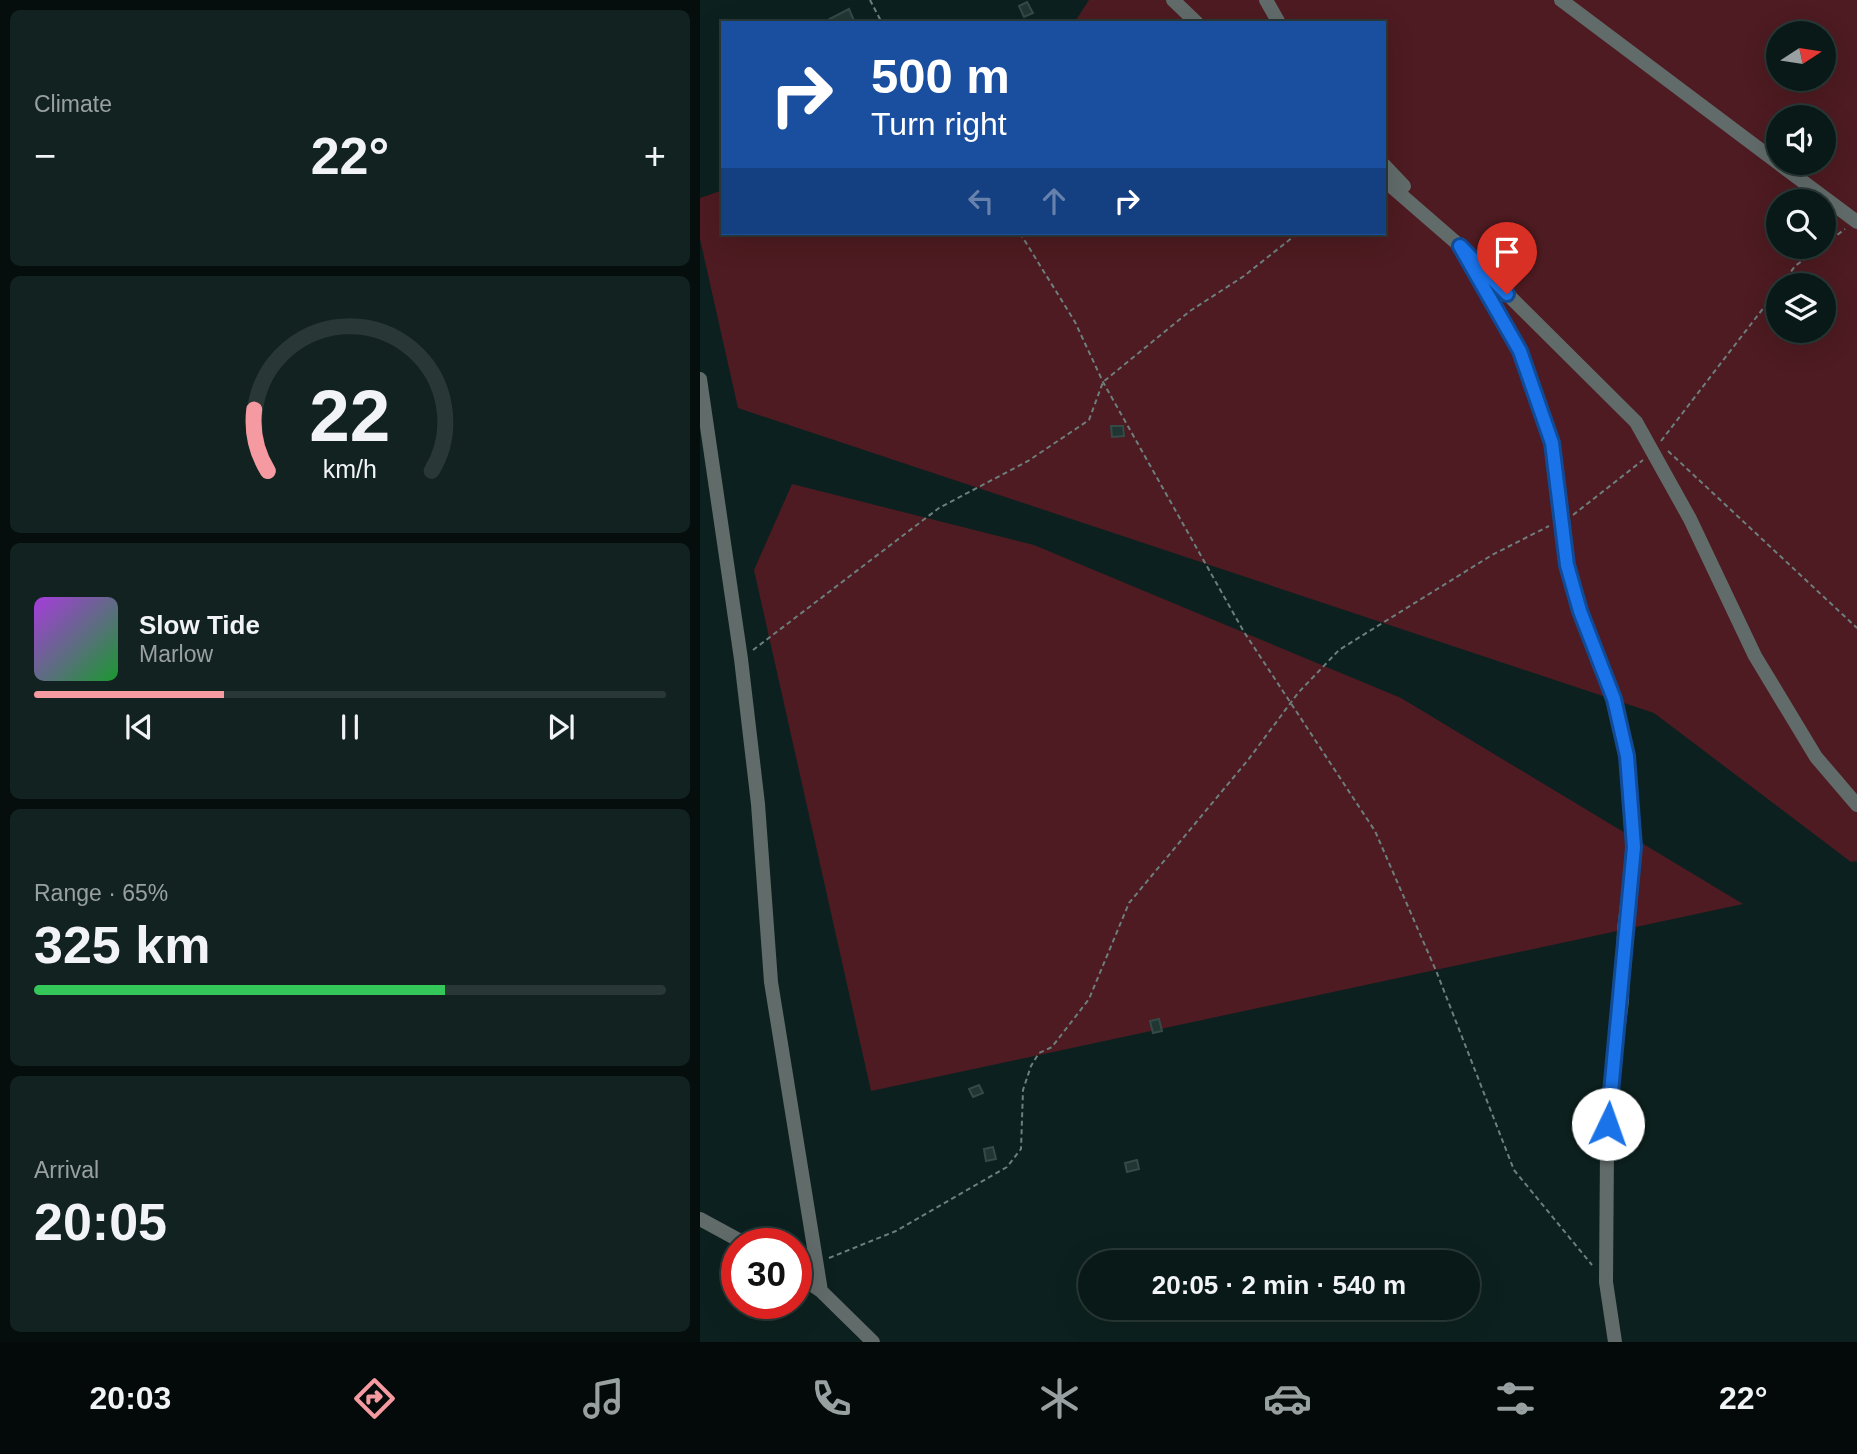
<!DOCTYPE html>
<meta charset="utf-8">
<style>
body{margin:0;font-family:Helvetica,sans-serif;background:#122220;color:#f1f3f6;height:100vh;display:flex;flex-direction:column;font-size:26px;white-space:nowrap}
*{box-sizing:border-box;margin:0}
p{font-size:23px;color:#99a0a1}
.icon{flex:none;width:38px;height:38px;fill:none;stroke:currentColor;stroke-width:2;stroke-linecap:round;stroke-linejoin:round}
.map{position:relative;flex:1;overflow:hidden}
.sheet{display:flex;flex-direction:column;gap:10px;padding:10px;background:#050e0d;width:700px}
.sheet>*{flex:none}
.hud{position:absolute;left:21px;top:21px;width:665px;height:214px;border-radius:0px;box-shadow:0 7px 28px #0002,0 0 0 2px #293836;background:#1a4fa0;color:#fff;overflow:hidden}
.needle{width:46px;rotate:78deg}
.tools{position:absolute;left:1066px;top:21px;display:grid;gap:14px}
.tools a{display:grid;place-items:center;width:70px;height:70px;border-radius:50%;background:#091917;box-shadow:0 7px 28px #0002,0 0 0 2px #293836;font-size:35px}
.speed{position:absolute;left:21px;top:1228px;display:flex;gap:14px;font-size:35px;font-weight:700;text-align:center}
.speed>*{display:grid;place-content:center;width:91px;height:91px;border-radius:50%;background:#091917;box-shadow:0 7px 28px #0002,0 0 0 2px #293836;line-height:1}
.speed .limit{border:10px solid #d22;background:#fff;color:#111}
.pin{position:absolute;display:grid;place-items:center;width:60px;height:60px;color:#fff;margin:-72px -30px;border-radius:50% 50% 50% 0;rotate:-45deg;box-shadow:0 0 7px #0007}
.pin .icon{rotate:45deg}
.me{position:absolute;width:77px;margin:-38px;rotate:3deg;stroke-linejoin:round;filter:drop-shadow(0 0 5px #0008)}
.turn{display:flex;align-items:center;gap:24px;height:147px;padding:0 35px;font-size:32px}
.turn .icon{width:91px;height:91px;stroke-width:2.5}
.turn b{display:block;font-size:49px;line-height:60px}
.lanes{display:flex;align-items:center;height:66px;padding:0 35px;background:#0003;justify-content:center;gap:35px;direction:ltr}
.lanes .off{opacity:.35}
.big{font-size:52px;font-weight:800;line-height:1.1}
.sheet .tile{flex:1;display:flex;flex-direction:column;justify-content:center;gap:10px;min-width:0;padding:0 24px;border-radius:10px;background:#122220}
.sheet .dial{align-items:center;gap:0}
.dial svg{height:182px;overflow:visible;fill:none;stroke:#293836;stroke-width:7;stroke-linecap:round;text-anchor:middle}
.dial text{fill:#f1f3f6;stroke:none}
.song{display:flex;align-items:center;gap:21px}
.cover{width:84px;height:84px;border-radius:10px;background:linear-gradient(135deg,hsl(280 70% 55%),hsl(130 70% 35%))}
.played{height:7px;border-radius:4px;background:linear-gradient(90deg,#f49aa0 30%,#293836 30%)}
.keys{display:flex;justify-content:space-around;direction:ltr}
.heat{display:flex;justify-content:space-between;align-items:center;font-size:38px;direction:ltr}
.charge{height:10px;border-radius:5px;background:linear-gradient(90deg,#34c759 65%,#293836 0)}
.trip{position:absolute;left:378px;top:1250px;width:402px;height:70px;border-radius:35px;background:#091917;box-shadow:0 7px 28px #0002,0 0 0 2px #293836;font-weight:800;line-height:70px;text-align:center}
.dock{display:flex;height:112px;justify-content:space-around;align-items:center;background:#040a09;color:#99a0a1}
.dock .icon{width:49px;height:49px}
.dock .current{color:#f49aa0}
.dock b{font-size:32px;color:#f1f3f6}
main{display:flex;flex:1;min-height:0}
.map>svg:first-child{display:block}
.green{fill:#4d1b21;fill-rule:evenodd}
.building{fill:#213633;stroke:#344a47;stroke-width:2}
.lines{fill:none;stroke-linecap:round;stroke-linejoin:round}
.path{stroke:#6d7e7c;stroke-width:2;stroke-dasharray:5 3.5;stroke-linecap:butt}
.street{stroke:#616b69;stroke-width:14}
.route-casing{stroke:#114b97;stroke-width:18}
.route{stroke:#1a73e8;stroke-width:12}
</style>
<main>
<section class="sheet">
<div class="tile"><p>Climate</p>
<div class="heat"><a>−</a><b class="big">22°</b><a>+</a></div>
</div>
<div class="tile dial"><svg viewBox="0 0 100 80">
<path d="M14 69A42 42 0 1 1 86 69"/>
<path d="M14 69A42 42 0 0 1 8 42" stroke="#f49aa0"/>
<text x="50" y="56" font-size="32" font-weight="700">22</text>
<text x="50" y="72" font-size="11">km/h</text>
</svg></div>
<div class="tile">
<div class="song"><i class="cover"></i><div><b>Slow Tide</b><p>Marlow</p></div></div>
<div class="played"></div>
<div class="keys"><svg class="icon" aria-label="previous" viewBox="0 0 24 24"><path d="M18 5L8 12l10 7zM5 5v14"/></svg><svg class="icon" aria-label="pause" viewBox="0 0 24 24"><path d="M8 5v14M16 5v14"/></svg><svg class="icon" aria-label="next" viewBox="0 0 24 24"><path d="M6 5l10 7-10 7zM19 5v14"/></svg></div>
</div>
<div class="tile"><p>Range · 65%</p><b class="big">325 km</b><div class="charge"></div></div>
<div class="tile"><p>Arrival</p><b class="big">20:05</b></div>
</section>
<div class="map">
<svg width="1157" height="1342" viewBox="0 0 1157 1342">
<rect width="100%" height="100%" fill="#0c211f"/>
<path class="green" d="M389,0H1157V861L1151,862L954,713L38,408L0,239V198L23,190V233H684V23H374ZM1078,33H1124V79H1078ZM1078,117H1124V163H1078ZM1078,201H1124V247H1078ZM1078,285H1124V331H1078Z
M92,484L334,545L701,698L1043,904L171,1091L54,570Z"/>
<path class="building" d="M327,2L333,13L324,17L319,6Z
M149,9L155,23H122Z
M411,426H423L424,436L412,437Z
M459,1019L462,1031L453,1033L450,1021Z
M279,1085L283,1093L273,1097L269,1089Z
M293,1147L296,1159L286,1161L284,1149Z
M437,1160L439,1169L427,1172L425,1163Z"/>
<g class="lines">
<path class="path" d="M170,0L182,23
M320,233L375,322L403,382L544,632L675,831L737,973L814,1170L892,1265
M1124,245L1145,229
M1081,285L1095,266L1122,247
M961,441L1078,289
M968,451L1157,628
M873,515L943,460
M53,650L239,508L328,461L389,420L403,382L490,311L544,276L598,233
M96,1256L102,1257
M129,1258L196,1231L307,1167L321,1149L323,1090L331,1066L339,1053L352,1047L389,999L429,903L548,760L598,693L639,650L792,555L849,526"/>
<path class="street" d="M473,0L497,23
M566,0L579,23
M861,0L1078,163
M1078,163L1157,222
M684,165L704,186
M684,180L760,246L820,351L852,443L867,565L880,611L914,699L927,756L934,847L924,929L922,1001L909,1098L907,1151L906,1282L915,1342
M773,260L936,422L990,519L1055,656L1116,757L1157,805
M0,379L41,659L58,804L71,982L121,1291
M0,1219L46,1244
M96,1274L121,1291L173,1342"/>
</g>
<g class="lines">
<defs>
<path id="route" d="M807,294L760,246L820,351L852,443L867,565L880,611L914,699L927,756L934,847L908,1124"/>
</defs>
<use href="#route" class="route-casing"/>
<use href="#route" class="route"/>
</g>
</svg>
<div class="tools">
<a><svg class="needle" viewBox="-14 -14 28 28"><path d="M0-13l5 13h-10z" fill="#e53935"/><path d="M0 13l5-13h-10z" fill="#99a0a1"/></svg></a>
<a><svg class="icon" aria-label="sound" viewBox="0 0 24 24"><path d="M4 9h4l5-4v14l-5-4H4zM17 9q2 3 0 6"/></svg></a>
<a><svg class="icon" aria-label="search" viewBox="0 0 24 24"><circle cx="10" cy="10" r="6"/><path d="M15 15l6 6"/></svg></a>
<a><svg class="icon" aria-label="layers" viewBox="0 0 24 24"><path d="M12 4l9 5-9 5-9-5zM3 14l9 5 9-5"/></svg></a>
</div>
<div class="speed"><div class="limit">30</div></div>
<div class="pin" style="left:807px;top:294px;background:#d93025"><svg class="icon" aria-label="arrive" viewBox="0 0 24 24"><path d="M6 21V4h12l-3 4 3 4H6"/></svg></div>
<svg class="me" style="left:908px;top:1124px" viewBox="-20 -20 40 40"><circle r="19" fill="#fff"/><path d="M0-13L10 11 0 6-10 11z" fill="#1a73e8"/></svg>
<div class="trip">20:05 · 2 min · 540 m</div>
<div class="hud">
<div class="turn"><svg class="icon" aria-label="right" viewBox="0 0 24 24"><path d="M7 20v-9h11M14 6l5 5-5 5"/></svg><div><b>500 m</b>Turn right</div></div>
<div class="lanes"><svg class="icon off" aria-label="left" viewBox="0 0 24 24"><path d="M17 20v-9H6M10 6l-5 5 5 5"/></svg><svg class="icon off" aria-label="ahead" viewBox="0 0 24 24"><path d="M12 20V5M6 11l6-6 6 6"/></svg><svg class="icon" aria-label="right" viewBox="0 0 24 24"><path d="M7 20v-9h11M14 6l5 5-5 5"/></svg></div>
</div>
</div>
</main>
<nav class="dock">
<b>20:03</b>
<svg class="icon current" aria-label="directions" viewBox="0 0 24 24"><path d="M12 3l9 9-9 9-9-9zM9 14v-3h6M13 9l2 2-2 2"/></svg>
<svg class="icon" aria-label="music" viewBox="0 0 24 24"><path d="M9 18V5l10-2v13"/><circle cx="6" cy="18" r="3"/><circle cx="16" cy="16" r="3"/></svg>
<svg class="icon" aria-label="phone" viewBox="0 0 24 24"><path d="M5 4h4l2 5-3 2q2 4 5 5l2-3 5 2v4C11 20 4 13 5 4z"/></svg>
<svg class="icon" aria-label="climate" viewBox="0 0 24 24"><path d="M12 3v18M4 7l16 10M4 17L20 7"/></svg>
<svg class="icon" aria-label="car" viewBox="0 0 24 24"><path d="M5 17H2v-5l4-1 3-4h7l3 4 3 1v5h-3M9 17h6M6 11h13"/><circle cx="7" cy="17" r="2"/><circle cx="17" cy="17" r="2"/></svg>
<svg class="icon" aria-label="filters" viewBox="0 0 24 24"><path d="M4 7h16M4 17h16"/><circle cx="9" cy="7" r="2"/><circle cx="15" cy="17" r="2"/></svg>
<b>22°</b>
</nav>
